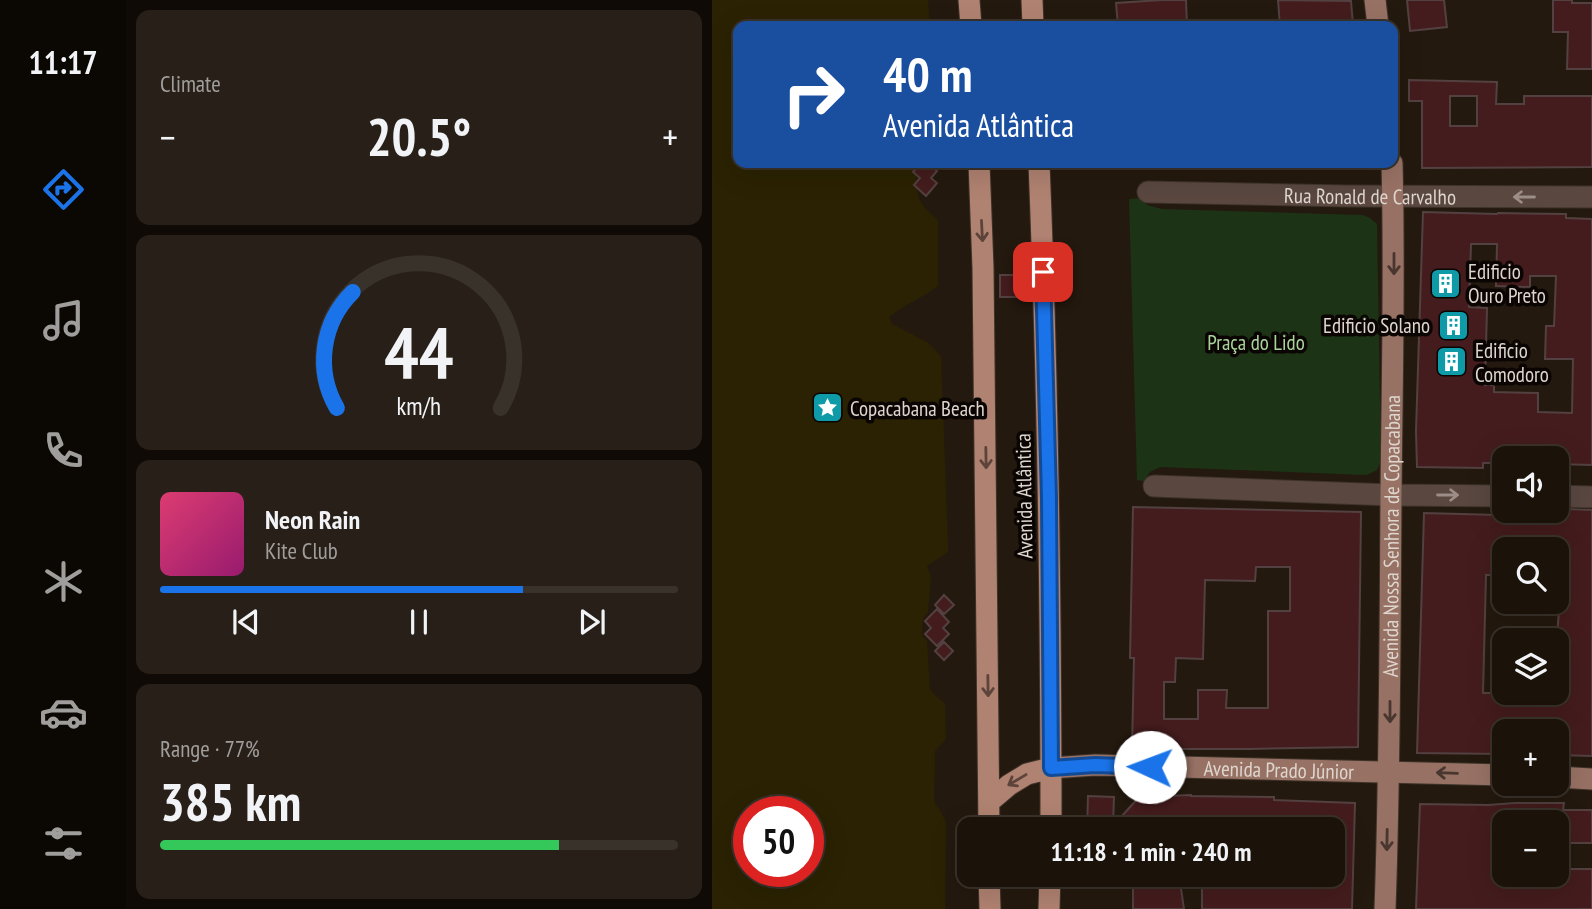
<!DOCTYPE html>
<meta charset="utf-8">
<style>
body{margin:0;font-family:"PT Sans Narrow",sans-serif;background:#282018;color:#f1f3f6;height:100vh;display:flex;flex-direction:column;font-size:26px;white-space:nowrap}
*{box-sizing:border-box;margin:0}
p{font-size:23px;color:#a09e9c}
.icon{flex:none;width:38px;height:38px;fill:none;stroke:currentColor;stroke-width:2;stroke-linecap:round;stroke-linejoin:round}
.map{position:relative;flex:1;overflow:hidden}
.side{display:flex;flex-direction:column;gap:10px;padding:10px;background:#0f0a06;width:586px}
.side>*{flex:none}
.banner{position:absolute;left:21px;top:21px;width:665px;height:147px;border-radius:14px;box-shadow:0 7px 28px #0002,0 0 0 2px #39322b;background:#1a4fa0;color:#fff;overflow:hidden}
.tools{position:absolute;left:780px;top:446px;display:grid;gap:14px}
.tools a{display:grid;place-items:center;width:77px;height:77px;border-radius:14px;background:#1b130a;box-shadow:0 7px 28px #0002,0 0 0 2px #39322b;font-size:35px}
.speed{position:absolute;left:21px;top:796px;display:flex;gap:14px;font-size:35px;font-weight:700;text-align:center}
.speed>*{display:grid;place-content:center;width:91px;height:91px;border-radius:50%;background:#1b130a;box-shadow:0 7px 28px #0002,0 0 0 2px #39322b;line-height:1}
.speed .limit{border:10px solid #d22;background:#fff;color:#111}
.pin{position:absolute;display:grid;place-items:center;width:60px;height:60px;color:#fff;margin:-30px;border-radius:14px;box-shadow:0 4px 10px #0006}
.me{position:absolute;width:77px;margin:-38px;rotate:272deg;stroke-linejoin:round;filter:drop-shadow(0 0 5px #0008)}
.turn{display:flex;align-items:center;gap:24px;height:147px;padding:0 35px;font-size:32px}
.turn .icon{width:91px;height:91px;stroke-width:2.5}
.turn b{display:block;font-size:49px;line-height:60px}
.big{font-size:52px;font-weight:700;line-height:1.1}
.side .tile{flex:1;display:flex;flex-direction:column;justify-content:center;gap:10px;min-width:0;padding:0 24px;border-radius:14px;background:#282018}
.side .dial{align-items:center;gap:0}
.dial svg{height:182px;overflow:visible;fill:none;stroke:#39322b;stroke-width:7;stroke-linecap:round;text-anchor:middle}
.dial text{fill:#f1f3f6;stroke:none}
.song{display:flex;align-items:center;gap:21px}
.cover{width:84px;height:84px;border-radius:10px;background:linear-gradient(135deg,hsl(340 70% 55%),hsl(320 70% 35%))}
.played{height:7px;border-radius:4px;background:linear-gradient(90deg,#1a73e8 70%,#39322b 70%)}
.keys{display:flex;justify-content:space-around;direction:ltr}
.heat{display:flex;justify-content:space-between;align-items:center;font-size:38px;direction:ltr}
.charge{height:10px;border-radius:5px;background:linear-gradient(90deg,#34c759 77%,#39322b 0)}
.trip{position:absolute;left:245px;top:817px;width:388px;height:70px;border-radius:14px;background:#1b130a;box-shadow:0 7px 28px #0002,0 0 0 2px #39322b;font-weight:700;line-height:70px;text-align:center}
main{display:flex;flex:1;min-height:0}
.dock{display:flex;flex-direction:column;width:126px;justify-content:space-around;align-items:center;background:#0b0804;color:#a09e9c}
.dock .icon{width:49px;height:49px}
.dock .selected{color:#1a73e8}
.dock b{font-size:32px;color:#f1f3f6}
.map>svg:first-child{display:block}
.green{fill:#1d3316}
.sand{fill:#2a2202;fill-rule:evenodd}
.building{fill:#441c1d;stroke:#534040;stroke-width:2;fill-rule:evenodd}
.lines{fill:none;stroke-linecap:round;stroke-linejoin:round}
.minor-casing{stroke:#3e3329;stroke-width:23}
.major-casing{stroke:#3e3329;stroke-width:23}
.highway-casing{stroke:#3e3329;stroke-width:23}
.minor{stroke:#594740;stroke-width:21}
.major{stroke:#977164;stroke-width:21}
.highway{stroke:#b08271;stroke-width:21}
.oneway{stroke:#9c8e87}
.oneway2{stroke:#5d443a}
.oneway3{stroke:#49362f}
.route-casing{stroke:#114b97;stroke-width:18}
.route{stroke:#1a73e8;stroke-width:12}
.labels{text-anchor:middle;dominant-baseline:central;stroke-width:7;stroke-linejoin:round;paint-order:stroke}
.street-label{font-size:21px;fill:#ded6ce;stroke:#0a0503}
.poi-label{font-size:21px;fill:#ded6ce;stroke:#0a0503;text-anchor:start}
.park-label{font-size:21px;fill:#a9d59b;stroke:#0a0503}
</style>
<main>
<nav class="dock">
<b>11:17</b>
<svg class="icon selected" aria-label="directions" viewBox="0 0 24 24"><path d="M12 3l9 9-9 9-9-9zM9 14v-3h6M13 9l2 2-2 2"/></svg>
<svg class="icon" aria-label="music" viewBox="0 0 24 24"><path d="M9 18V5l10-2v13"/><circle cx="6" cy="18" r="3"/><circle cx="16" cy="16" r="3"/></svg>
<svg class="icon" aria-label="phone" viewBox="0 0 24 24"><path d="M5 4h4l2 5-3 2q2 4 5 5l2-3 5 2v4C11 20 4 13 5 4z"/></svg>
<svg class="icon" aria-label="climate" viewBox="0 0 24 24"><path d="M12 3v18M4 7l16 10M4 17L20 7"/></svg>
<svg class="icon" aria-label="car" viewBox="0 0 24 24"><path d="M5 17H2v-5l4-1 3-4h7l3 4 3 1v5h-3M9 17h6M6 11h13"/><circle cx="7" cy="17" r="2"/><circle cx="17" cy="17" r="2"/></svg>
<svg class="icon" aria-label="filters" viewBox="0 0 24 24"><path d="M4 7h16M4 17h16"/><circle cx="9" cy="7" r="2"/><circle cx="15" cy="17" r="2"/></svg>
</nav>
<section class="side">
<div class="tile"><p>Climate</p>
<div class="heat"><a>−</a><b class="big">20.5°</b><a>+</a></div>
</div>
<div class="tile dial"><svg viewBox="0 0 100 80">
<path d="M14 69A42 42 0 1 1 86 69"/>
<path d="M14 69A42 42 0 0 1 21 18" stroke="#1a73e8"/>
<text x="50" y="56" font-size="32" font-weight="700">44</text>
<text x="50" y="72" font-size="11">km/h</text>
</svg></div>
<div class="tile">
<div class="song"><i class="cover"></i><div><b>Neon Rain</b><p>Kite Club</p></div></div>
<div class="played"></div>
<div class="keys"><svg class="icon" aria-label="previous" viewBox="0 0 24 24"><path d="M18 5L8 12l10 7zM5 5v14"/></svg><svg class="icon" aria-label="pause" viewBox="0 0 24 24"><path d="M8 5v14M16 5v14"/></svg><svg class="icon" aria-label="next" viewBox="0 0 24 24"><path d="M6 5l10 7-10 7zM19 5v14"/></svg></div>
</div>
<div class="tile"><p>Range · 77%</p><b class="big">385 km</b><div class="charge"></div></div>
</section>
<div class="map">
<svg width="880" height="909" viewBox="0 0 880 909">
<rect width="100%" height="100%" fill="#24190e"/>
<path class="green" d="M429,198L435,205L450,209L651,215L658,218L665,224L669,461L665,470L655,475L448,467L438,472L432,481L425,480L417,199Z"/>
<path class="sand" d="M0,0H216L218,26H26V163H205C205,194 201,199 226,220V286C210,298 192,305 177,317L180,324L215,342L229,356L236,544V552L215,566L219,577L216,612L211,619L210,635L215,641L218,690L233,704L234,739L223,751L222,800C225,809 231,811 234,824L233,909H0ZM37,812H96V872H37Z"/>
<path class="building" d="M449,0H474L475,26H406L404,3Z
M566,0L639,1L641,25L568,26Z
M695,0H732L735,27L698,31Z
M841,0H860V3H880V69H855L856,32H841Z
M697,80L785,82L784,104H812V96H880V167L710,168V101H697ZM738,96H765V126H738Z
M209,163H216L225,171L219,178L225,183L214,196L202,185L208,178L201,172Z
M711,212L785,214L786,213L854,214V218L880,219V465L845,464V458H793V463H771V468L705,467L704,431ZM759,244H785L784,286L818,287V276H844L842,326H834L833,359H861L860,413L826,412V393L782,392V385H773L775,308L757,307Z
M288,275H313L312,297H288Z
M421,507L649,512L646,747L537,749H420L422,658H418ZM544,567H578V611H556V708H514L515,690H486V719H452V682H463L464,658L491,659L493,580L543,581Z
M855,509L880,510V756L845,755V732H793V754L705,753L712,513L855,517ZM794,543L826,544V550H845V596H848L845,637V693H771L774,575H793Z
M232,595L242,605L232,614L223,605Z
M225,609L237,622L231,628L237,634L225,646L213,634L219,628L213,621Z
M232,642L241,651L232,660L223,651Z
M479,795V796L562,797V800L643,803L640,909H490V875H621V830H375L376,796L402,797L401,826L427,797Z
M803,803H852L851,810H880V843H845V822H793V875H849V869H880V909H704L708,804L776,805Z
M421,875H467L472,909H421Z"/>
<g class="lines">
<defs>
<g id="minor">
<path id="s1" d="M436,192L635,196L880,197"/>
<path d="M442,486L679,495L793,496"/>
<path d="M845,496L880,497"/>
</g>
<g id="major">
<path d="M663,0L666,26"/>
<path id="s2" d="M339,768L383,765L793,775"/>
<path d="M845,777L880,779"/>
<path id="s3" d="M673,909C678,771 678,634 679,496C680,385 683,274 680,163"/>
</g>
<path id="highway" d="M257,0L259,26
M320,0L321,26
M267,163L271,268L277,830
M327,163C336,385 339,607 339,830
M277,802L297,785L315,774L339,768
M277,875L278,909
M337,909L338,875"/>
</defs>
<use href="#minor" class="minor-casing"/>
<use href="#major" class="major-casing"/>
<use href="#highway" class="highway-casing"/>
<use href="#minor" class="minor"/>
<use href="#major" class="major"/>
<use href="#highway" class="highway"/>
</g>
<defs><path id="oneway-shaft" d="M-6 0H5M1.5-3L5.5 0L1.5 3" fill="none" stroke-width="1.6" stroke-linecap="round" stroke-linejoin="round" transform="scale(1.75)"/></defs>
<g class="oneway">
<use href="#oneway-shaft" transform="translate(812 197) rotate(-180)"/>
<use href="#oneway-shaft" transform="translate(736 495)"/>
</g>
<g class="oneway2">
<use href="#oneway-shaft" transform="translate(270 231) rotate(87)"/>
<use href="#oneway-shaft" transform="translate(274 458) rotate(89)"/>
<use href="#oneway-shaft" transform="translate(276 686) rotate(89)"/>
<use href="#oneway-shaft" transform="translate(305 780) rotate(149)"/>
</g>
<g class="oneway3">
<use href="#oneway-shaft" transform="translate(682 264) rotate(90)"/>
<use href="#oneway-shaft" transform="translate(678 712) rotate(90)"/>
<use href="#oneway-shaft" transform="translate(735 773) rotate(-178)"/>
<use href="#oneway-shaft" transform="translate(675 840) rotate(91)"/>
</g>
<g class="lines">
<defs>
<path id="route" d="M331,272L337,498L339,768L383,765L438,767"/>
</defs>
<use href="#route" class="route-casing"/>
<use href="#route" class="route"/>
</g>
<defs>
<symbol id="building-square" viewBox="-11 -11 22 22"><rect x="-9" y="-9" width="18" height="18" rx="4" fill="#0f9aa8" stroke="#0a0503"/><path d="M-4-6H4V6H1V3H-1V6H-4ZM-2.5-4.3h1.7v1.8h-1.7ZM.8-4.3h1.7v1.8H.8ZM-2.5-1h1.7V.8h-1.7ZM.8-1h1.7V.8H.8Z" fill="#fff"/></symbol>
<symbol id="sight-square" viewBox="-11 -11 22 22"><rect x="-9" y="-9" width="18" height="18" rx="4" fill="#0f9aa8" stroke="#0a0503"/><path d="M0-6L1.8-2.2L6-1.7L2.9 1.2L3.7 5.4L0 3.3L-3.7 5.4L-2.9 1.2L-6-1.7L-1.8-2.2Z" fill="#fff"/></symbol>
</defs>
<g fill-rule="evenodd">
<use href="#building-square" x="716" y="266" width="35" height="35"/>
<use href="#building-square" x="724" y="308" width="35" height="35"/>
<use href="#building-square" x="722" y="344" width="35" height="35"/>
<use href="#sight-square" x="98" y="390" width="35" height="35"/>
</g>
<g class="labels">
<g class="street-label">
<text stroke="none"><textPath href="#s1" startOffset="222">Rua Ronald de Carvalho</textPath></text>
<text transform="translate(312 496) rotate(-91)">Avenida Atlântica</text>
<text stroke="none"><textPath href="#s3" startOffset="373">Avenida Nossa Senhora de Copacabana</textPath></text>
<text stroke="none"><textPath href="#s2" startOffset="228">Avenida Prado Júnior</textPath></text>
</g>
<g class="poi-label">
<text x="756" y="271">Edificio<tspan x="756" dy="24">Ouro Preto</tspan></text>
<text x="718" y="325" text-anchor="end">Edificio Solano</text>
<text x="763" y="350">Edificio<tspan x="763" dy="24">Comodoro</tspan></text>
<text x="138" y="408">Copacabana Beach</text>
</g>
<g class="park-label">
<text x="544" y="342">Praça do Lido</text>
</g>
</g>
</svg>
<div class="tools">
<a><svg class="icon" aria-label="sound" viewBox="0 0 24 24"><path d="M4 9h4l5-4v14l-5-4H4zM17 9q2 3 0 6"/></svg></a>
<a><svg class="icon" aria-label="search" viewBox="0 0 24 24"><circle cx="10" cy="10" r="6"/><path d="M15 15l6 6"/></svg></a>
<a><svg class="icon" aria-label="layers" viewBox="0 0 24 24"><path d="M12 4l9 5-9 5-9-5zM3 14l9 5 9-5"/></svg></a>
<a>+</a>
<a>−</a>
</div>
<div class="speed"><div class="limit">50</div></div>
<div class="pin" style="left:331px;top:272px;background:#d93025"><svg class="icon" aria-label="arrive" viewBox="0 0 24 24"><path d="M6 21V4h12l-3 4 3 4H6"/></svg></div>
<svg class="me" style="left:438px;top:767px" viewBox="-20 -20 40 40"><circle r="19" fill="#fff"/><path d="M0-13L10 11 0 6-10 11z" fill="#1a73e8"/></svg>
<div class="trip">11:18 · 1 min · 240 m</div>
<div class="banner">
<div class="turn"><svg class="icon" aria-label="right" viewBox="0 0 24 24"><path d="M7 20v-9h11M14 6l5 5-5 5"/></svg><div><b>40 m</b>Avenida Atlântica</div></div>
</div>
</div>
</main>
